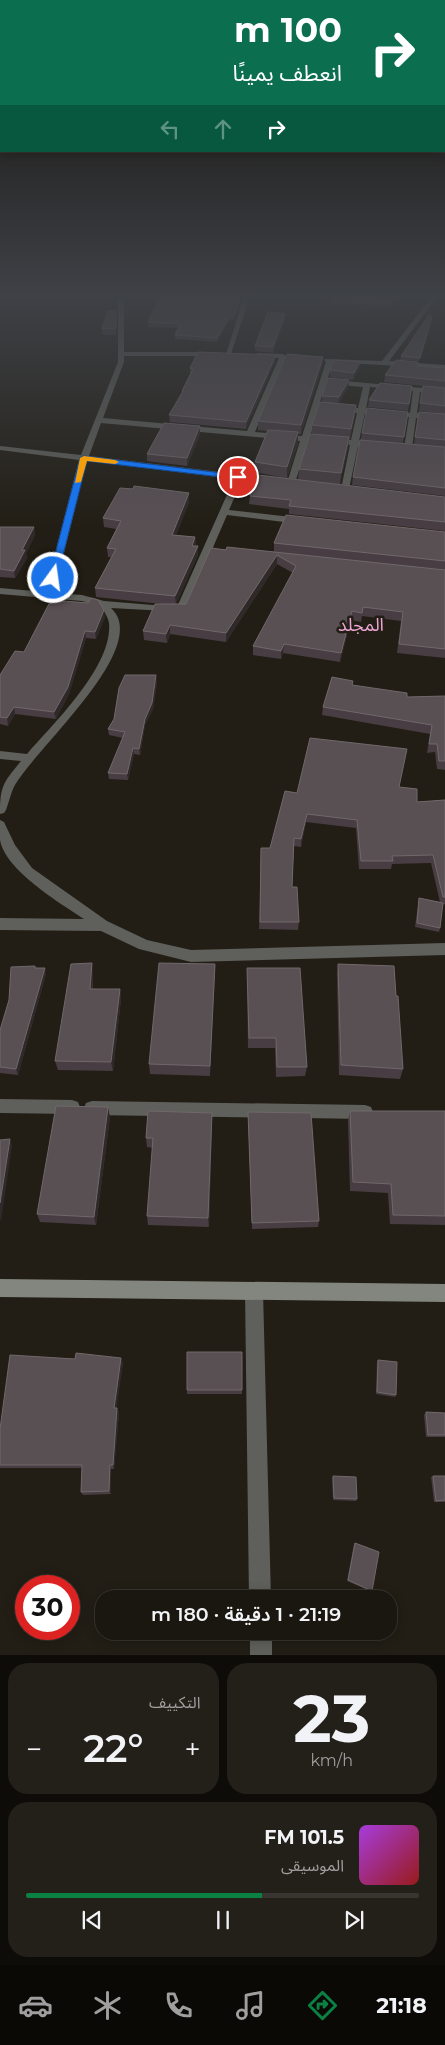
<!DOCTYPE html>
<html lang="ar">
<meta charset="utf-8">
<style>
body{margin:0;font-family:Montserrat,"Noto Sans Arabic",sans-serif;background:#231f19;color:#f1f3f6;direction:rtl;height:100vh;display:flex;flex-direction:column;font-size:19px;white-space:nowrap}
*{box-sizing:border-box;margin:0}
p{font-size:16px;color:#9f9f9f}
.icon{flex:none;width:28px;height:28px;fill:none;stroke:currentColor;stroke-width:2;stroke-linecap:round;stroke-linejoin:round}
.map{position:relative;height:1655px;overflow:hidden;direction:ltr}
.sheet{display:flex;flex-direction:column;gap:8px;padding:8px;background:#0e0c09;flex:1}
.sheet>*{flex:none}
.banner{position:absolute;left:0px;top:0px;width:445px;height:152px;box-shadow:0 2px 12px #0003,0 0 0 1px #383530;direction:rtl;background:#0b6e4f;color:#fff;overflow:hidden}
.speed{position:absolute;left:15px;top:1575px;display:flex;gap:10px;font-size:25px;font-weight:700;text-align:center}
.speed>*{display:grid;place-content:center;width:65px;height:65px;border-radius:50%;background:#1a1610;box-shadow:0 2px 12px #0003,0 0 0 1px #383530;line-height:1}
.speed .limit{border:8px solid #d22;background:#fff;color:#111}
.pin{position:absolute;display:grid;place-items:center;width:42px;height:42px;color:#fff;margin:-21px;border:2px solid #fff;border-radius:50%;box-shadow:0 1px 5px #0007}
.me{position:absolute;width:55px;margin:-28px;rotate:14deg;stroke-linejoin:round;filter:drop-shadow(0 0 4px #0008)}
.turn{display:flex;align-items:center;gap:18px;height:105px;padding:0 20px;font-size:22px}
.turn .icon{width:65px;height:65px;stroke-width:2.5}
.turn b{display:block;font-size:35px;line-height:42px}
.lanes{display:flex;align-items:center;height:48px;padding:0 20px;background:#0003;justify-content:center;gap:25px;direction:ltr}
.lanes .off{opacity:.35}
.big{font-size:38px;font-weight:600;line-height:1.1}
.sheet .tile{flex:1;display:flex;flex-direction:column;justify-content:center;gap:8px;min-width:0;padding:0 18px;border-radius:20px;background:#231f19}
.sheet .dial{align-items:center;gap:0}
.dial b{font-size:65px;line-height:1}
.song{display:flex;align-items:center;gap:15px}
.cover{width:60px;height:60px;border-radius:8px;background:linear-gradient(135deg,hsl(280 70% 55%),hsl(0 70% 35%))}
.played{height:5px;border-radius:2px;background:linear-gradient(90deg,#0b8043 60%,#383530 60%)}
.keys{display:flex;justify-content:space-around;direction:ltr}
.heat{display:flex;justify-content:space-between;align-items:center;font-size:28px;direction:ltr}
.sheet .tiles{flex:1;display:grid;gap:8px;grid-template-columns:1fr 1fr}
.tile:last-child{grid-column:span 2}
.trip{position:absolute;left:95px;top:1590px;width:302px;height:50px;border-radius:20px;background:#1a1610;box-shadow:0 2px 12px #0003,0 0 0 1px #383530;font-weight:600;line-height:50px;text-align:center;direction:rtl}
.tabs{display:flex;height:80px;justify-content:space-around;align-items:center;background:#0a0906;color:#9f9f9f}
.tabs .icon{width:35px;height:35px}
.tabs .selected{color:#0b8043}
.tabs b{font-size:22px;color:#f1f3f6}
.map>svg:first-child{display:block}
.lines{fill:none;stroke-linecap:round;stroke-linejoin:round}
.street{fill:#5f605b;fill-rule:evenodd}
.secondary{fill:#83867e;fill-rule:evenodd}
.wall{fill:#473d42}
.shaded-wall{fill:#302929}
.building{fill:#595054;stroke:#70686b}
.route{fill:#1a73e8;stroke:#114b97}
.slow{fill:#f59e0b}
.labels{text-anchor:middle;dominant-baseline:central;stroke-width:5;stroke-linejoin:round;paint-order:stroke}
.quarter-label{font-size:18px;fill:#eba5d2;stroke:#221e15}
</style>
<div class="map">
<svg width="445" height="1655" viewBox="0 0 445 1655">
<rect width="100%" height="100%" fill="#221e15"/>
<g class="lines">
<path class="street" d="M118,296H124V352H213L216,354L213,356H124V362L103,418L247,431L279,358L258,357L255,355L258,353L283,354L286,356L255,432L302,436L326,362L324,360L325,359L382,361L432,296H438L389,361L445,365V369L333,362L319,405L358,408L363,387L330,384V380H333L445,390V394L420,392L417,413L445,416V420L416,418L412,448L408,450L404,448L409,417L365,413L359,441L375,443L379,445L375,447L358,446L349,489L345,492L341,489L350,445L308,441L295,483L291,486L287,483L300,441L101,423L89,456L277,479V483L274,484L242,480L229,510L300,518L304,521L300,524L227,515L185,612L111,608C114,611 118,616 119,621C130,666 38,747 15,785C11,792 9,802 6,810L4,813L0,814C0,786 3,783 21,761L0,759V751L27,754C54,723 113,666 109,623C108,617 104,611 100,606L82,601L0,594V588L45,592L79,460L0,450V446L81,455L118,362ZM370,387L413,391L410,413L366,409ZM318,410L357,413L351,440L310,437ZM87,461L234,479L177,607L104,601L82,595L54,593Z
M244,296H250L231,354L226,355Z
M0,820L4,822L15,845L32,868L107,921L147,940L191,950L445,943V955L191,962L139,949L101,931L0,930V918L84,919C60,903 5,870 0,840C0,834 0,827 0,820Z
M0,1099L72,1100L78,1102L80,1107L78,1112L72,1114L0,1113Z
M92,1101L365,1105L371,1107L373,1112L371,1117L365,1119L92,1115L86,1113L84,1108L86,1103Z
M254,1282L260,1285L263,1291L271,1599H249L245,1291L248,1285Z
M250,1631H272V1655H250Z"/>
<path class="secondary" d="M0,1279L445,1284V1302L0,1297Z"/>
</g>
<path class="wall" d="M242,296L234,320H230L217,342L175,339V335L178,328L148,327V322Z
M335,296H404L401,301L393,300L392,308L331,303L332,300Z
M285,314V319L273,353L255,351V346Z
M116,317V335H103L102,329Z
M431,320L419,361L400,360L401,356Z
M323,357L322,366L301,434H298V443L287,478L298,479L299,469L312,434V425L322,402V396L349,380L348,387L339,403L355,415L350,439H349L348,448L340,484L445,497V531L289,514V509L249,504L250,496L286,478L254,472L255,462L267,431L258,430V421Z
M275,362L246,429L170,422L169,415L182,394V391L190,375V368Z
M360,362L359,369L353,380L330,377V370Z
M418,362V366L445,368V496L352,485L353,477L362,433L408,412L403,443L414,444L419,412L438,413L419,411L423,386L384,382L385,375Z
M412,386L408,411L368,407L369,400Z
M200,434L187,466L147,461V454Z
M189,493V502L176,535L195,537L196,546L198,555L176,604H186L211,548L445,570V658L397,653L401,621L362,616L361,622L351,620L340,662L283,653L281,659L253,655V646L293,573L277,564L226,642L170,634L167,643L144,640L143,631L162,604L96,597L95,588L111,557H108L107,548L116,529L104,527L103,518Z
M0,527H34L35,535L26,553L27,558L15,578L0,577Z
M445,532V570L274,552V543Z
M105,617L96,639L86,638L69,694L56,719L15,714L8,726L0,724V675L24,652Z
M353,681L352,685L407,697L445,696V770L437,769L435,752L427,753L430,734L322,715L323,707Z
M157,682L153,709L145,725L140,755L134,754L128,780L109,779L108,773L123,738L109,735L108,729Z
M399,787L417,802L445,800V904L442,905L440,928L439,932L415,927L419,898L440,902L431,863L392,864L391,869H359L356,828L306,822L301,847L294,846L292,887L299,922L298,930L259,929L261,848H270L297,793Z
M215,964L210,1076L150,1074L149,1064Z
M338,964L396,996L403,1069L400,1079L339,1075L337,974Z
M35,966L36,968L46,974L18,1075L0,1073V1030Z
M247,968L307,1067L305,1076L276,1077L275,1048H248Z
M93,972V989H120L121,999L113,1071L58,1070L55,1061Z
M350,1111H445V1225L390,1224L388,1193L350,1191L348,1120Z
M248,1112L319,1221L318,1227L252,1229Z
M110,1117L96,1225L40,1222L37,1214Z
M212,1122L209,1227L148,1225L147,1216L153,1148L147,1147L146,1138Z
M378,1360L396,1395L395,1397L376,1394L377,1362Z
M123,1362L116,1408L119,1412L114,1469H111V1494L83,1495L81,1492L82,1468H0V1429Z
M187,1390H242V1394H187Z
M426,1412L445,1413V1437H426L424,1415Z
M333,1476L357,1499L356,1501L333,1500L332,1478Z
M433,1476H445V1502H434L431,1477Z
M355,1543L372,1591H370L347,1581L354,1544Z"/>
<path class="shaded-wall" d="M241,296H242L234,320V316Z
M285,314V319L273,353V347Z
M230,316V320L217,342V338Z
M276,355L275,362L246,429V422Z
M323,357L322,366L301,434V425Z
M360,362L359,369L353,380L354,373Z
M349,380L348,387L338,404L339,397Z
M356,405L355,415L350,439L351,429Z
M200,426V434L187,466V458Z
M298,432V443L287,478V467Z
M349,437L348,448L340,484L341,473Z
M189,493V502L173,544L172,535Z
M34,527L35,535L26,553L27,558L15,578L14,571L22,550Z
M195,537L196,546H192Z
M198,546V555L176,605L175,596Z
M277,555V564L226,642V633Z
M104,610L105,617L96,639L95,632Z
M352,611L351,620L340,662L341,653Z
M170,625V634L167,643L166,634Z
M85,631L86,638L69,694L56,719L54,712Z
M284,644L283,653L281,659V651Z
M156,675L157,682L153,709L145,725L140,755L139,749L145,719Z
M14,707L15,714L8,726L7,718Z
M133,748L134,754L128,780L127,774Z
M307,814L306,822L301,847V839Z
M92,963L93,972L92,998L90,989Z
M215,964V975L210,1076V1066Z
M45,968L46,974L18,1075L16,1069Z
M120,989L121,999L113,1071L111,1062Z
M108,1107L110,1117L96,1225L94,1217Z
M212,1113V1122L209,1227L208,1218Z
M10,1139L12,1146L1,1221L0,1219V1203Z
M121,1358L123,1362L116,1412L114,1408Z
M117,1408L119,1412L114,1469L113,1465Z
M110,1465L111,1469V1494L109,1491Z"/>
<path class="building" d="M161,296H241L234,316H230L217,338L175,335L180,324L148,322Z
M335,296H402L401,297H394L392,304L332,300Z
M108,311H116V328L102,329Z
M268,312L285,314L273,347L255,346Z
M429,315L432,317L420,358L401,356Z
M198,352L276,355L246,422L169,415L183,391H182L193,369L190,368Z
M287,354L323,357L301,425L258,421Z
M334,360L360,362L354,373L330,370Z
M396,360L418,362L417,366L445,368V381L385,375Z
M328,378L349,380L339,397L322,396Z
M380,383L412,386L409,404L369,400Z
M423,386L445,388V406L420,403Z
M320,402L356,405L351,429L312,425Z
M367,408L408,412L404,437L362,433Z
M419,412L445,414V440L415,437Z
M164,423L200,426L187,458L147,454Z
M268,430L298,432L287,467L255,462Z
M310,434L349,437L341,473L299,469Z
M360,440L445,447V488L353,477Z
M258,475L445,497V522L289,506L291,500L250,496Z
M134,486L189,493L172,535L195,537L192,546H198L175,596L95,588L116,549L107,548L121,521L103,518L120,488L133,489Z
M286,515L445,532V561L274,543Z
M0,527H34L22,550H25L14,571L0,569Z
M227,547L445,570V649L399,644L403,612L363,607L362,613L352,611L341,653L284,644L281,651L253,646L296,566L277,555L226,633L170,625L166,634L143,631L155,604H186L211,548L226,550Z
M91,598L98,600L104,610L95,632L85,631L68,687L54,712L14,707L7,718L0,717V675L15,651L24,652L51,600L88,603Z
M125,675H156L152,703L145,719L139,749L133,748L127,774L108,773L125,732L108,729L114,719L119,688Z
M332,677L353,681L352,685L407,693V697L445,696V761H439L437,744H429L432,725L323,707Z
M310,738L407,749L399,787L417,789V802L445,800V897H443L433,855L392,856L393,861H361L357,820L307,814L301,839L294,838L292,887H297L299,922H260L261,848H270L285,791L297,793Z
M419,898L443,903L440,928L417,923Z
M92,963L90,989H120L111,1062L55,1061L71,964Z
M159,963L215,964L210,1066L149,1064Z
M338,964L394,966L396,996H398L403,1069L341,1065Z
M35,966V968H45L16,1069L0,1067V1030L9,1000L11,967Z
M247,968H300L307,1067H277L276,1038H249Z
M56,1106L108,1107L94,1217L37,1214Z
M148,1111L212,1113L208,1218L147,1216L153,1138H146Z
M350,1111H445V1216L393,1215L391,1184L353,1182Z
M248,1112L311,1113L319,1221L252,1223Z
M10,1139L0,1203V1140Z
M187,1352H242V1390H187Z
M76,1353L121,1358L114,1408H117L113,1465H110L109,1491L81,1492L82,1465H0V1429L10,1355L75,1359Z
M378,1360L397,1362L396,1395L377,1392Z
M426,1412L445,1413V1435H428Z
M333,1476L356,1477L357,1499L334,1498Z
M433,1476H445V1500L436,1501Z
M355,1543L379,1552L372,1591L348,1580Z"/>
<linearGradient id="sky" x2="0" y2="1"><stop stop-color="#13100c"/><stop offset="0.56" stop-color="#3e4146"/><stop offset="1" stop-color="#3e4146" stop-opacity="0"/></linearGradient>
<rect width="445" height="528" fill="url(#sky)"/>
<path class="route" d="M84,456L238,475L242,477L238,479L87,461L57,578L50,580L49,578L80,458Z"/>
<path class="slow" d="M84,456L115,460L119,462L115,464L87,461L81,482L75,483L80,458Z"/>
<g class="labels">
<g class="quarter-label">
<text x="361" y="625">المجلد</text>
</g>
</g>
</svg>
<div class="speed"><div class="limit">30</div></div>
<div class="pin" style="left:238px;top:477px;background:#d93025"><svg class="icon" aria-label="arrive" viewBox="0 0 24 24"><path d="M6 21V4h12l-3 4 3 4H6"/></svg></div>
<svg class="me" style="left:53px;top:578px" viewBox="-20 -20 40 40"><circle r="17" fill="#1a73e8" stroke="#fff" stroke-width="3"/><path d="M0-11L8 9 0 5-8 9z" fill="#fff"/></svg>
<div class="trip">21:19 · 1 دقيقة · 180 m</div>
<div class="banner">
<div class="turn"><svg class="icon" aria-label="right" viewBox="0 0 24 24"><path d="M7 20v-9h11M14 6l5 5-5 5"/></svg><div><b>100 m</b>انعطف يمينًا</div></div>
<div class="lanes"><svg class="icon off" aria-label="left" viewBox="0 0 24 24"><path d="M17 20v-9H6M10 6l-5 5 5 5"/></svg><svg class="icon off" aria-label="ahead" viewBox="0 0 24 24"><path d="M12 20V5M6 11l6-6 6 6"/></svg><svg class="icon" aria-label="right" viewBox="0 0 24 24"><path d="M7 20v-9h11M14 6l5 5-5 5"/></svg></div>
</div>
</div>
<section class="sheet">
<div class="tiles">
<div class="tile dial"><b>23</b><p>km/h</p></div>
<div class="tile"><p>التكييف</p>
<div class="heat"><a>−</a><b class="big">22°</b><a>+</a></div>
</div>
<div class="tile">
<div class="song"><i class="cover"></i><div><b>101.5 FM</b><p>الموسيقى</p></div></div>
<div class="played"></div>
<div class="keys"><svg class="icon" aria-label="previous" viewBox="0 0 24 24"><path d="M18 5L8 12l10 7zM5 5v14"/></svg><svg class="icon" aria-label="pause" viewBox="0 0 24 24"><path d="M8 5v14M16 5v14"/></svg><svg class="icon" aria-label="next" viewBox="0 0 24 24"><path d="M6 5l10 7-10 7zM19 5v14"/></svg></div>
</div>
</div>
</section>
<nav class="tabs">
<b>21:18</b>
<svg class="icon selected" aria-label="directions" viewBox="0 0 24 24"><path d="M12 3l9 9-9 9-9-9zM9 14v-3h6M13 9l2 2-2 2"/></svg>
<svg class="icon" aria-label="music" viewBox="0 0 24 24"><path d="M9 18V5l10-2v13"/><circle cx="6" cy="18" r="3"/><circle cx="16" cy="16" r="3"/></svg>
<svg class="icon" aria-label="phone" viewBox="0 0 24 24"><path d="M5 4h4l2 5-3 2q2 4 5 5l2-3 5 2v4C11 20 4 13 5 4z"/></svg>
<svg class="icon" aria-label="climate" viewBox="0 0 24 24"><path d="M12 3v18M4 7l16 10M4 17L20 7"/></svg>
<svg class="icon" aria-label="car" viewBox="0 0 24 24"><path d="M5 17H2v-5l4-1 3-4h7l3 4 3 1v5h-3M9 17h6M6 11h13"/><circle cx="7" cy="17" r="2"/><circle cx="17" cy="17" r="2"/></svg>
</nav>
